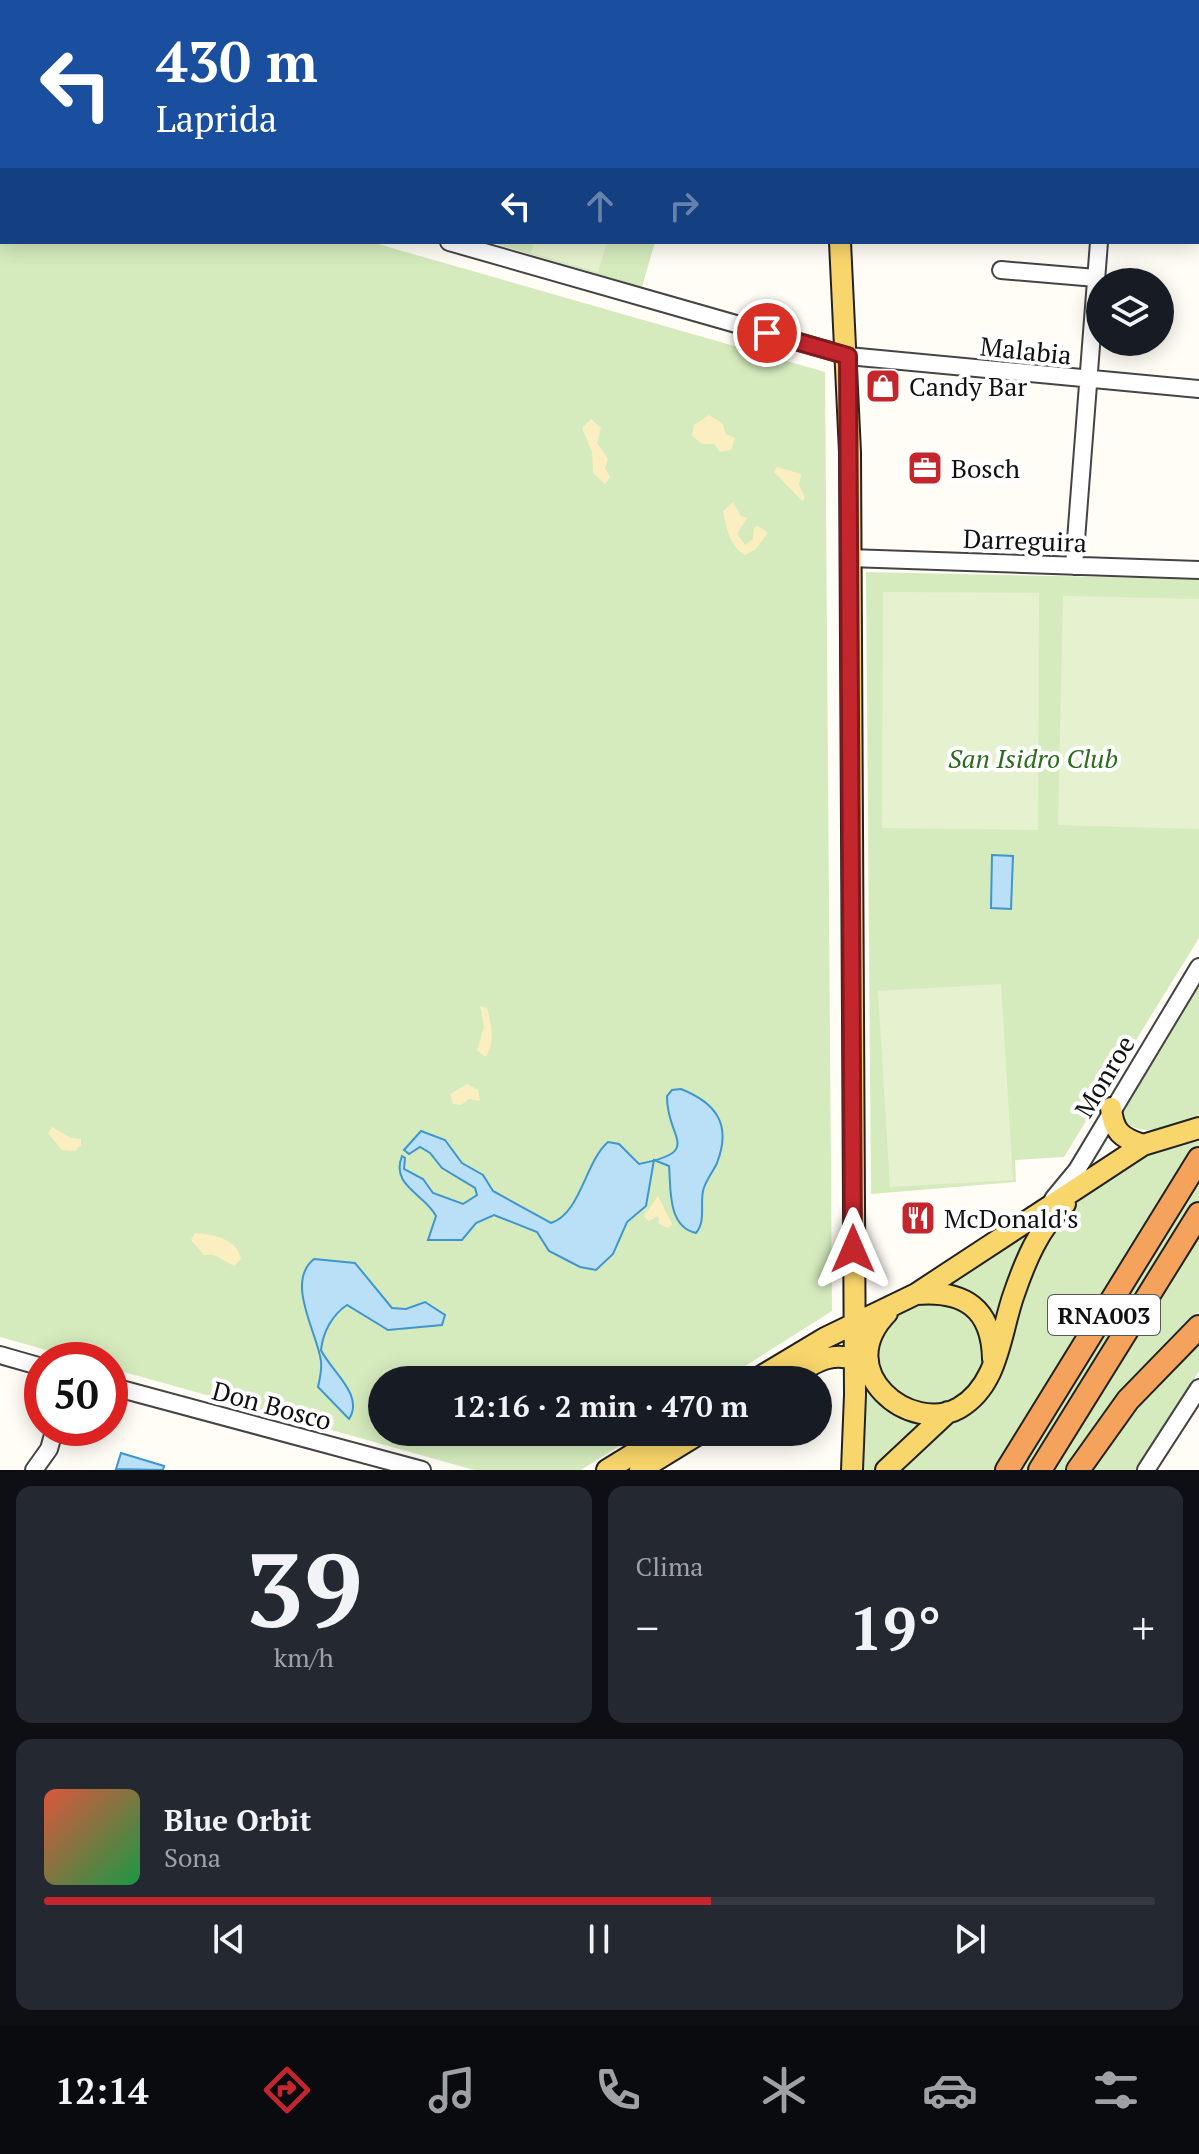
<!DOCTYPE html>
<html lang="es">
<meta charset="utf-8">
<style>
body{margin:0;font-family:"PT Serif",serif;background:#242831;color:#f1f3f6;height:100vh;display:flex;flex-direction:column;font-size:30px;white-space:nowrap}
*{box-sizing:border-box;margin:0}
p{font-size:26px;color:#9ea1a6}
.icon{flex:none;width:44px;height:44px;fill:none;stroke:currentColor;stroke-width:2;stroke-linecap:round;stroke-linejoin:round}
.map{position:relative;height:1470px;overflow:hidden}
.panel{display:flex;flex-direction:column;gap:16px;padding:16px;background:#0d0f14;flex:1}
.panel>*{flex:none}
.top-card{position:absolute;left:0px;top:0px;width:1200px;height:244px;box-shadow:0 4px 20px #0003;background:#1a4fa0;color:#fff;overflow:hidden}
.buttons{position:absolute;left:1086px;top:268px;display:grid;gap:16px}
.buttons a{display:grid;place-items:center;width:88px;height:88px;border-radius:50%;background:#171b24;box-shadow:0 4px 20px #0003;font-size:40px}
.speed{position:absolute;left:24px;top:1342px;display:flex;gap:16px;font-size:40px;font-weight:700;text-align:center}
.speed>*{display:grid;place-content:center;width:104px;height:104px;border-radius:50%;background:#171b24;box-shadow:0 4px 20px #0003;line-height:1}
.speed .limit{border:12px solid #d22;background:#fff;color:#111}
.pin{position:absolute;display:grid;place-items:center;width:68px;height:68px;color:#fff;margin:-34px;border:4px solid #fff;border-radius:50%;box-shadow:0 2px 8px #0007}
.me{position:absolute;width:88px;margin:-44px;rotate:0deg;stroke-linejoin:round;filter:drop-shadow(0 0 6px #0008)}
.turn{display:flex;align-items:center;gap:28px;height:168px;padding:0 24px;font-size:36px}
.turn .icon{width:104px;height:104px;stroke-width:2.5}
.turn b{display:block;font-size:56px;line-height:68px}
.lanes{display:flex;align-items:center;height:76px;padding:0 24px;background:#0003;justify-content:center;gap:40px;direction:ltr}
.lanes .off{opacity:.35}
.big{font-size:60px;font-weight:700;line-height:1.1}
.panel .tile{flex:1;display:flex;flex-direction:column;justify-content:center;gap:12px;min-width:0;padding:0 28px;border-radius:16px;background:#242831}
.panel .dial{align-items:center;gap:0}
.dial b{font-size:104px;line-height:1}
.song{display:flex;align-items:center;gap:24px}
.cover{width:96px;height:96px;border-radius:12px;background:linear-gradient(135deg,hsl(10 70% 55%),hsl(140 70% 35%))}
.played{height:8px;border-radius:4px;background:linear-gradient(90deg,#c4262e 60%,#363941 60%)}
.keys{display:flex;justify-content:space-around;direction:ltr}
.heat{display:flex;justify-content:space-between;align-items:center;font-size:44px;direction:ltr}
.panel .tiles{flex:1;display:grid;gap:16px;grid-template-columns:1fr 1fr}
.tile:last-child{grid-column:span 2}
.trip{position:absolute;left:368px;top:1366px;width:464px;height:80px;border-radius:40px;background:#171b24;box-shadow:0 4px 20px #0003;font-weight:700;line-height:80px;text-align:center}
.dock{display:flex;height:128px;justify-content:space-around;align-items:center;background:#090b0e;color:#9ea1a6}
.dock .icon{width:56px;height:56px}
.dock .active{color:#c4262e}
.dock b{font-size:36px;color:#f1f3f6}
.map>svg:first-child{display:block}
.green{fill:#d5ebbd}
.sand{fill:#fbeec1}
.pitch{fill:#e6f2cf}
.water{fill:#b9e0f7;stroke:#3f96cf;stroke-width:2}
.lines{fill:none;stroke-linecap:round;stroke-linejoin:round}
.minor-casing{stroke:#444;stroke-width:20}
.major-casing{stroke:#222;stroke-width:24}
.highway-casing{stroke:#222;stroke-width:26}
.minor{stroke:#fff;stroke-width:16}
.major{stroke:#f9d66b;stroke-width:20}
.highway{stroke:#f5a25d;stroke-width:22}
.route-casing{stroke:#7f191e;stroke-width:20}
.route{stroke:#c4262e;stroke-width:14}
.labels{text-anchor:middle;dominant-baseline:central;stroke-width:8;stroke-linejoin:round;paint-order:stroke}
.shield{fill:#fff;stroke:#585858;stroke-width:2}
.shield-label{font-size:24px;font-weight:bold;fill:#111}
.street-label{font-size:26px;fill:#111;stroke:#fff}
.poi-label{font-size:26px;fill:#111;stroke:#fff;text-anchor:start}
.park-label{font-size:26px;font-style:italic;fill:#2f6b1f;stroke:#fff}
</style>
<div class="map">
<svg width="1199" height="1470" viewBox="0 0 1199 1470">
<rect width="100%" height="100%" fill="#fffdf5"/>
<path class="green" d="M472,0H722L471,2Z
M0,136L2,242H371L825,372L832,1311L723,1380H382V1432H641L581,1470H474L110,1368V1360H82L0,1337Z
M489,242H655L642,287Z
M866,572L1199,579V938L1064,1157L1015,1160L1016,1182L871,1194Z
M1199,977V1118C1173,1124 1135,1144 1120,1113Z
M1199,1132V1154L1000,1470H900L990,1386L1039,1247L1067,1211L1111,1175L1151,1149Z
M1199,1181V1207L1030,1470H1016Z
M1045,1219L998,1333L974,1296L945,1281Z
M1199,1233V1312L1147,1368L1072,1470H1047Z
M878 1353a53 53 0 1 1 106 0a53 53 0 1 1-106 0Z
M1199,1333V1371L1137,1470H1085Z
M865,1379L933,1420L896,1445L879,1470H859Z"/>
<path class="sand" d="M709,415L722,423L726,434L735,438L731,450L720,452L714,444H702L692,436L694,425Z
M591,419L601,428L597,443L608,459L605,468L610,477L605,484L593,473L592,452L582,428Z
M777,467L801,474L799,485L805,498L802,501L774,472Z
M733,502L741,516L747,518L737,534L745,545L753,539L754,528L758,526L768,533L755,550L745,555C730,547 726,527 723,511Z
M480,1006L487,1008C491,1021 496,1046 485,1057L477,1050L484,1027Z
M467,1084L478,1090L480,1101L469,1099L461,1105L453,1104L450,1094Z
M52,1127L71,1138L81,1139V1145L75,1151L62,1150L48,1133Z
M658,1196L672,1224L668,1228L659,1224L658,1216L649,1221L644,1216Z
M195,1233C214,1234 237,1239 241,1259L234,1266L214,1255H204L191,1240Z"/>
<path class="pitch" d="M534,242H607L598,272L531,253Z
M883,592L1039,593L1038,830L882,828Z
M1063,596L1199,599V829L1058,825Z
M1001,984L1013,1180L890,1187L878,991Z"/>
<path class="water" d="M992,855L1013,856L1011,909L991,908Z
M681,1089C716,1103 732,1124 717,1163C713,1172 705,1181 703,1191C700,1206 706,1221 696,1233C667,1227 671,1187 669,1166L654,1160L646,1206L627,1222L613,1254L596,1270L580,1267L549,1251L537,1232L494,1215L476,1223L462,1240H428L436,1216C425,1194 390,1186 402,1156L405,1158L404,1169L423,1179L433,1193L463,1204L477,1195L475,1188L442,1168L430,1153L420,1147L409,1154L404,1150L421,1131L445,1140L462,1163L483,1175L493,1191L551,1223C581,1213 585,1162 608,1142L619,1144L639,1164C705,1151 666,1139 667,1096L672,1090Z
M314,1259L355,1263L392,1308L406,1309L425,1302L445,1315L442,1325L388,1330L347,1305C332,1315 323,1332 321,1350C330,1370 365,1395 349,1419L318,1387C320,1378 322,1370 321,1361C317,1332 285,1282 314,1259Z
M121,1453L164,1466L163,1470L116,1469Z"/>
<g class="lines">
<defs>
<path id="minor" d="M43,2L44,0
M1115,2V0
M0,72L2,69
M1198,108H1199
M0,113L2,114
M449,242L848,356L1199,389
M1001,270L1096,278
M849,558L1199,570
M1074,566L1099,242
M1053,1199L1077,1170L1199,967
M0,1355L42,1367
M110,1386L422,1470
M34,1470L49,1449L55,1428
M1146,1470L1199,1388"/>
<path id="major" d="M823,0L824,2
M840,242L850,452L855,1395L852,1470
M1111,1108C1113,1131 1121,1138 1143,1145
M916,1294C964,1290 992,1308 993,1359
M887,1313C830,1372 911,1435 959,1408C999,1385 1000,1333 1014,1294C1025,1262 1039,1227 1065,1204
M755,1380L825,1338L916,1294L1143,1145L1199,1128
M786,1380C813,1363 835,1346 866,1365
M607,1470L669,1432
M640,1470L702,1432
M886,1470L948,1412"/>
<path id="highway" d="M1007,1470L1199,1159
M1040,1470L1199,1214
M1078,1470L1128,1400L1199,1327"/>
</defs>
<use href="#minor" class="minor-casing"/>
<use href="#major" class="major-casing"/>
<use href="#highway" class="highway-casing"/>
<use href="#minor" class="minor"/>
<use href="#major" class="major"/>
<use href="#highway" class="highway"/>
</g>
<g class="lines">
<defs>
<path id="route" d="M767,333L848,356L853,1249"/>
</defs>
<use href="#route" class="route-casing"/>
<use href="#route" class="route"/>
</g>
<defs>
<symbol id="shop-square" viewBox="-11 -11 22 22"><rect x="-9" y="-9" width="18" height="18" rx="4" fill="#c4262e" stroke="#fff"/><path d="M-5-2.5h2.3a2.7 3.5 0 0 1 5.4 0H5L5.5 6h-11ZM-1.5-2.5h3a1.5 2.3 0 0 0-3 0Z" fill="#fff"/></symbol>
<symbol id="office-square" viewBox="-11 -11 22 22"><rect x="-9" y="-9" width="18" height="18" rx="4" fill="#c4262e" stroke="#fff"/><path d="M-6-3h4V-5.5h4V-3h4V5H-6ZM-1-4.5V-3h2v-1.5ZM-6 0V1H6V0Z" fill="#fff"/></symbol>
<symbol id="restaurant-square" viewBox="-11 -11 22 22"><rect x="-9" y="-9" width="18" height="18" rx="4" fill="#c4262e" stroke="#fff"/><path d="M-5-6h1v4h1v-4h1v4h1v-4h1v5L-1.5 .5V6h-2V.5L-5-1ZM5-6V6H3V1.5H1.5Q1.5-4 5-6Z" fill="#fff"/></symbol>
</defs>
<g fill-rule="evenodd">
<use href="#shop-square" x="863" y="366" width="40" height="40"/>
<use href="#office-square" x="905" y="448" width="40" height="40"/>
<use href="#restaurant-square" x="898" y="1198" width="40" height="40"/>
</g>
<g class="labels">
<rect class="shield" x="1048" y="1295" width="112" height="40" rx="6"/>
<g class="shield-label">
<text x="1104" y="1315">RNA003</text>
</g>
<g class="street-label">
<text transform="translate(1026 350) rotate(6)">Malabia</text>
<text transform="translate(1025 540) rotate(2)">Darreguira</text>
<text transform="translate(1104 1076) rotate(-59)">Monroe</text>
<text transform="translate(272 1405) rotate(15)">Don Bosco</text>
</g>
<g class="poi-label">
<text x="909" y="386">Candy Bar</text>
<text x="951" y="468">Bosch</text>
<text x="944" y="1218">McDonald's</text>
</g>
<g class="park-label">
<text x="1033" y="758">San Isidro Club</text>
</g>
</g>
</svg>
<div class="buttons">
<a><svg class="icon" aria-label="layers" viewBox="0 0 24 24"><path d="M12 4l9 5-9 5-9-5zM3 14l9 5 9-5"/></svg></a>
</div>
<div class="speed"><div class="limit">50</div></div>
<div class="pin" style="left:767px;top:333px;background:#d93025"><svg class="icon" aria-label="arrive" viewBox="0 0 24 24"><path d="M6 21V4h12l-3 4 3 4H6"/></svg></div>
<svg class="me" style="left:853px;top:1249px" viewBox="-20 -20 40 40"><path d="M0-17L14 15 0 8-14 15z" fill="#c4262e" stroke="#fff" stroke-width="4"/></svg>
<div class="trip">12:16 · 2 min · 470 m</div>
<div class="top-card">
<div class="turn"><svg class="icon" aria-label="left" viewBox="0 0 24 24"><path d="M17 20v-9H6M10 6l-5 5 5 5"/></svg><div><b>430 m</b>Laprida</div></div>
<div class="lanes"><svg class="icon" aria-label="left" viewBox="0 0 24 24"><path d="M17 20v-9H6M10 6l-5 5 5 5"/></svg><svg class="icon off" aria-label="ahead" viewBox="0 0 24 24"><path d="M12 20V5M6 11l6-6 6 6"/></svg><svg class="icon off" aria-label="right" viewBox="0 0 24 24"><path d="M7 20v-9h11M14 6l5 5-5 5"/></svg></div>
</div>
</div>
<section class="panel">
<div class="tiles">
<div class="tile dial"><b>39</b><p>km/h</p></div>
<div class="tile"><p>Clima</p>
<div class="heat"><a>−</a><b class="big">19°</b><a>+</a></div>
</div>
<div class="tile">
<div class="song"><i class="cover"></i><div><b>Blue Orbit</b><p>Sona</p></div></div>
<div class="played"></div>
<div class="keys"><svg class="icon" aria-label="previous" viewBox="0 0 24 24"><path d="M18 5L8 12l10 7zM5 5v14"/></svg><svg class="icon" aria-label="pause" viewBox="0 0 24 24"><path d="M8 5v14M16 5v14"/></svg><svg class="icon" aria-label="next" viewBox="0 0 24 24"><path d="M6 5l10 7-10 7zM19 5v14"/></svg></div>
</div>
</div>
</section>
<nav class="dock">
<b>12:14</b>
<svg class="icon active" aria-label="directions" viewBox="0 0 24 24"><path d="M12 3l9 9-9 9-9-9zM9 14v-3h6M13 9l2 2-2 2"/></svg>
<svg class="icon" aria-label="music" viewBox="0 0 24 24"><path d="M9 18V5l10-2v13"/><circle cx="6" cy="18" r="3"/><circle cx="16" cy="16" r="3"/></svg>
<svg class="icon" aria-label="phone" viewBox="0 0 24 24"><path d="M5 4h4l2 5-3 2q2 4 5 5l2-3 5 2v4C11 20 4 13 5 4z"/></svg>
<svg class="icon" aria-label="climate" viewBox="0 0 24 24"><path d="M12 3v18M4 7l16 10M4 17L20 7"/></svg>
<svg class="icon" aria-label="car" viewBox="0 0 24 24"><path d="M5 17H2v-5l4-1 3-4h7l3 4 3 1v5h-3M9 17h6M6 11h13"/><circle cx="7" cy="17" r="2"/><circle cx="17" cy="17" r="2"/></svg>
<svg class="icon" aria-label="filters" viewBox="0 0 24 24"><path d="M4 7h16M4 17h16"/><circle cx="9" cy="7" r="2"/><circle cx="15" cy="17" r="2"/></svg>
</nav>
